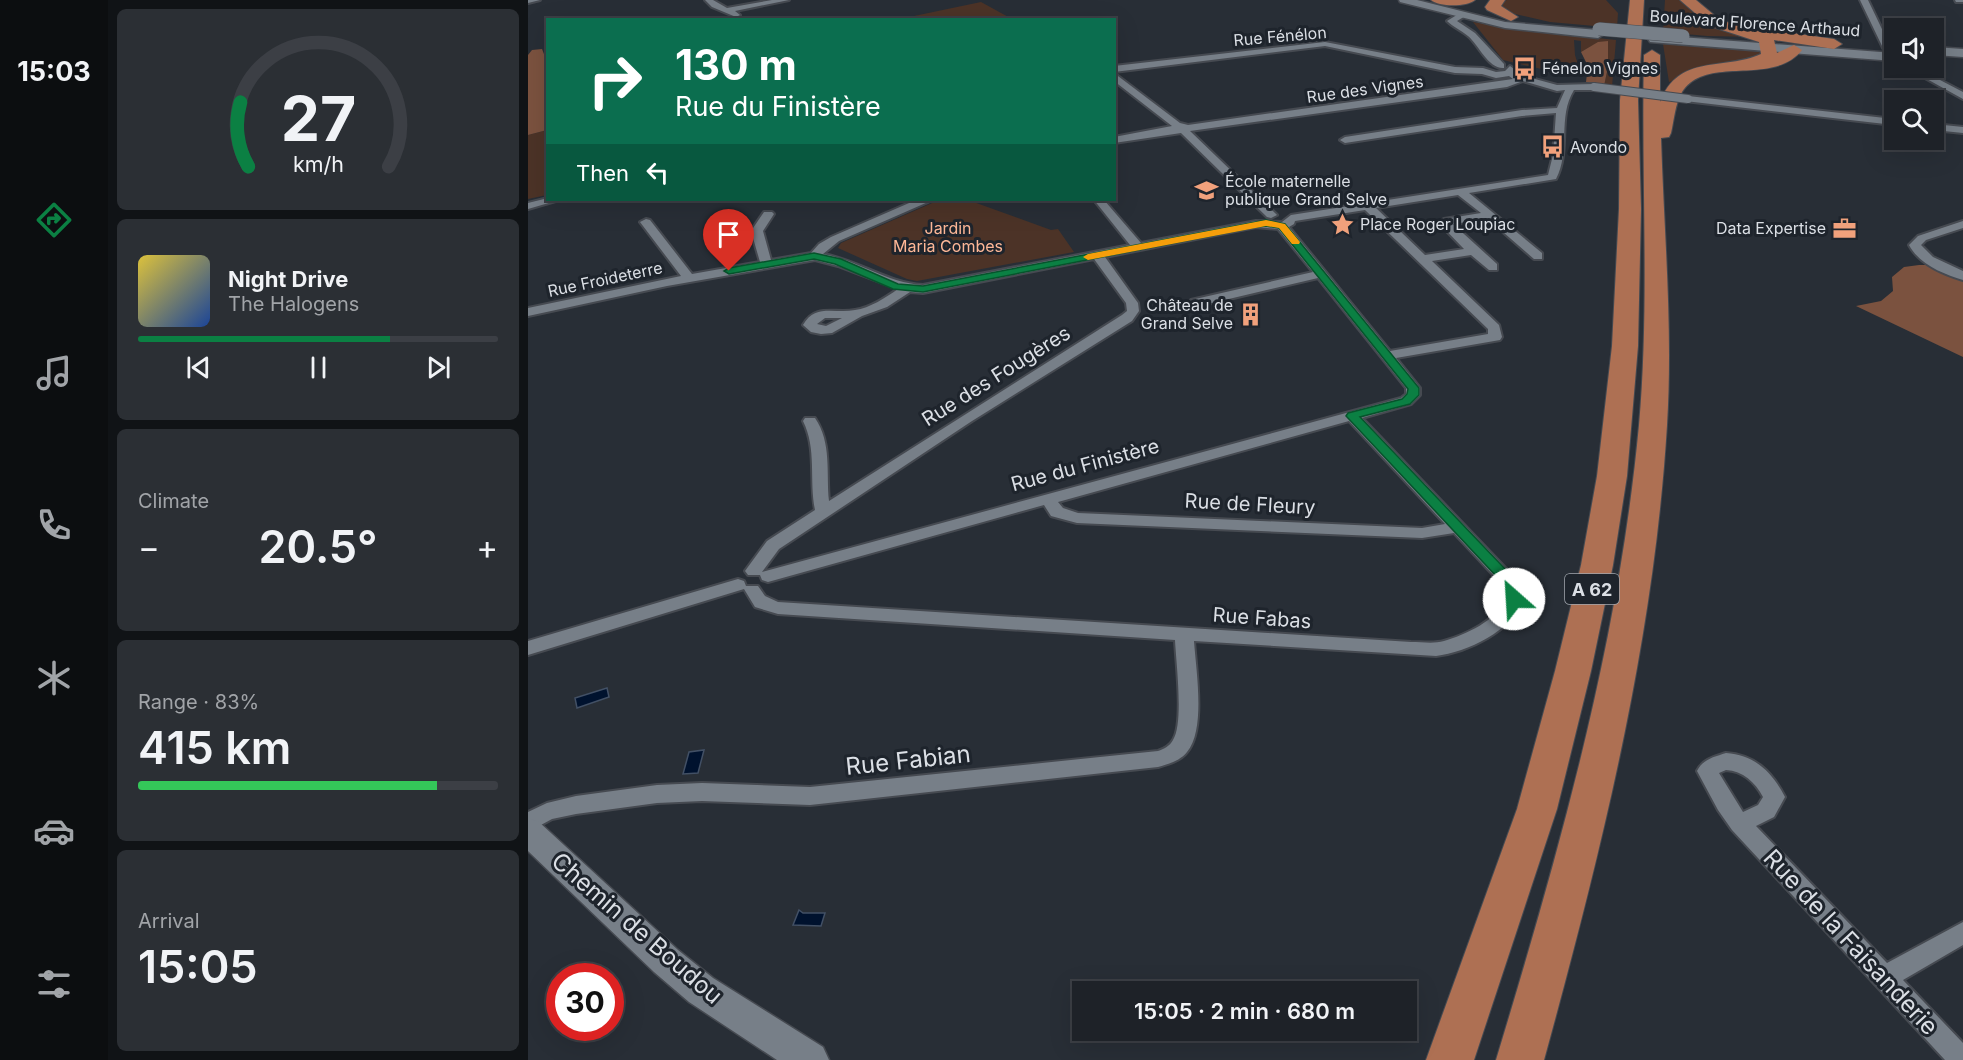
<!DOCTYPE html>
<meta charset="utf-8">
<style>
body{margin:0;font-family:Inter,sans-serif;background:#2b2f34;color:#f1f3f6;height:100vh;display:flex;flex-direction:column;font-size:22px;white-space:nowrap}
*{box-sizing:border-box;margin:0}
p{font-size:20px;color:#a1a4a8}
.icon{flex:none;width:33px;height:33px;fill:none;stroke:currentColor;stroke-width:2;stroke-linecap:round;stroke-linejoin:round}
.map{position:relative;flex:1;overflow:hidden}
.side{display:flex;flex-direction:column;gap:9px;padding:9px;background:#101316;width:420px}
.side>*{flex:none}
.hud{position:absolute;left:18px;top:18px;width:570px;height:183px;border-radius:0px;box-shadow:0 6px 24px #0002,0 0 0 2px #3c3f45;background:#0b6e4f;color:#fff;overflow:hidden}
.tools{position:absolute;left:1356px;top:18px;display:grid;gap:12px}
.tools a{display:grid;place-items:center;width:60px;height:60px;border-radius:0px;background:#1e2228;box-shadow:0 6px 24px #0002,0 0 0 2px #3c3f45;font-size:30px}
.speed{position:absolute;left:18px;top:963px;display:flex;gap:12px;font-size:30px;font-weight:700;text-align:center}
.speed>*{display:grid;place-content:center;width:78px;height:78px;border-radius:50%;background:#1e2228;box-shadow:0 6px 24px #0002,0 0 0 2px #3c3f45;line-height:1}
.speed .limit{border:9px solid #d22;background:#fff;color:#111}
.pin{position:absolute;display:grid;place-items:center;width:51px;height:51px;color:#fff;margin:-62px -26px;border-radius:50% 50% 50% 0;rotate:-45deg;box-shadow:0 0 6px #0007}
.pin .icon{rotate:45deg}
.me{position:absolute;width:66px;margin:-33px;rotate:334deg;stroke-linejoin:round;filter:drop-shadow(0 0 4px #0008)}
.turn{display:flex;align-items:center;gap:21px;height:126px;padding:0 30px;font-size:27px}
.turn .icon{width:78px;height:78px;stroke-width:2.5}
.turn b{display:block;font-size:42px;line-height:51px}
.then{display:flex;align-items:center;height:57px;padding:0 30px;background:#0003;gap:12px;font-size:22px}
.big{font-size:45px;font-weight:600;line-height:1.1}
.side .tile{flex:1;display:flex;flex-direction:column;justify-content:center;gap:9px;min-width:0;padding:0 21px;border-radius:9px;background:#2b2f34}
.side .dial{align-items:center;gap:0}
.dial svg{height:156px;overflow:visible;fill:none;stroke:#3c3f45;stroke-width:7;stroke-linecap:round;text-anchor:middle}
.dial text{fill:#f1f3f6;stroke:none}
.song{display:flex;align-items:center;gap:18px}
.cover{width:72px;height:72px;border-radius:9px;background:linear-gradient(135deg,hsl(50 70% 55%),hsl(220 70% 35%))}
.played{height:6px;border-radius:3px;background:linear-gradient(90deg,#0b8043 70%,#3c3f45 70%)}
.keys{display:flex;justify-content:space-around;direction:ltr}
.heat{display:flex;justify-content:space-between;align-items:center;font-size:33px;direction:ltr}
.charge{height:9px;border-radius:4px;background:linear-gradient(90deg,#34c759 83%,#3c3f45 0)}
.trip{position:absolute;left:544px;top:981px;width:345px;height:60px;border-radius:0px;background:#1e2228;box-shadow:0 6px 24px #0002,0 0 0 2px #3c3f45;font-weight:600;line-height:60px;text-align:center}
main{display:flex;flex:1;min-height:0}
.tab-bar{display:flex;flex-direction:column;width:108px;justify-content:space-around;align-items:center;background:#0c0e10;color:#a1a4a8}
.tab-bar .icon{width:42px;height:42px}
.tab-bar .selected{color:#0b8043}
.tab-bar b{font-size:27px;color:#f1f3f6}
.map>svg:first-child{display:block}
.green{fill:#4c3327}
.forest{fill:#7b523f}
.water{fill:#00122e;stroke:#425065;stroke-width:1.5}
.lines{fill:none;stroke-linecap:round;stroke-linejoin:round}
.street-casing{stroke:#464a51;stroke-width:4}
.secondary-casing{stroke:#464a51;stroke-width:3}
.highway-casing{stroke:#464a51;stroke-width:2}
.street{fill:#777f88;fill-rule:evenodd}
.secondary{fill:#777f88;fill-rule:evenodd}
.highway{fill:#ae7053;fill-rule:evenodd}
.street-bridge-casing{stroke:#464a51;stroke-width:10;stroke-linecap:butt}
.secondary-bridge-casing{stroke:#464a51;stroke-width:14;stroke-linecap:butt}
.street-bridge{stroke:#777f88;stroke-width:8}
.secondary-bridge{stroke:#777f88;stroke-width:13}
.route{fill:#0b8043;stroke:#07532c;stroke-width:1.5}
.slow{fill:#f59e0b}
.labels{text-anchor:middle;dominant-baseline:central;stroke-width:6;stroke-linejoin:round;paint-order:stroke}
.far-street-label{font-size:16px;fill:#dbdfe5;stroke:#1e242c}
.far-poi-label{font-size:16px;fill:#dbdfe5;stroke:#1e242c;text-anchor:start}
.far-park-label{font-size:16px;fill:#fdb797;stroke:#1e242c}
.shield{fill:#1e242c;stroke:#a2a7ae;stroke-width:1.5}
.shield-label{font-size:18px;font-weight:bold;fill:#dbdfe5}
.street-label{font-size:20px;fill:#dbdfe5;stroke:#1e242c}
.near-street-label{font-size:24px;fill:#dbdfe5;stroke:#1e242c}
</style>
<main>
<nav class="tab-bar">
<b>15:03</b>
<svg class="icon selected" aria-label="directions" viewBox="0 0 24 24"><path d="M12 3l9 9-9 9-9-9zM9 14v-3h6M13 9l2 2-2 2"/></svg>
<svg class="icon" aria-label="music" viewBox="0 0 24 24"><path d="M9 18V5l10-2v13"/><circle cx="6" cy="18" r="3"/><circle cx="16" cy="16" r="3"/></svg>
<svg class="icon" aria-label="phone" viewBox="0 0 24 24"><path d="M5 4h4l2 5-3 2q2 4 5 5l2-3 5 2v4C11 20 4 13 5 4z"/></svg>
<svg class="icon" aria-label="climate" viewBox="0 0 24 24"><path d="M12 3v18M4 7l16 10M4 17L20 7"/></svg>
<svg class="icon" aria-label="car" viewBox="0 0 24 24"><path d="M5 17H2v-5l4-1 3-4h7l3 4 3 1v5h-3M9 17h6M6 11h13"/><circle cx="7" cy="17" r="2"/><circle cx="17" cy="17" r="2"/></svg>
<svg class="icon" aria-label="filters" viewBox="0 0 24 24"><path d="M4 7h16M4 17h16"/><circle cx="9" cy="7" r="2"/><circle cx="15" cy="17" r="2"/></svg>
</nav>
<section class="side">
<div class="tile dial"><svg viewBox="0 0 100 80">
<path d="M14 69A42 42 0 1 1 86 69"/>
<path d="M14 69A42 42 0 0 1 10 36" stroke="#0b8043"/>
<text x="50" y="56" font-size="32" font-weight="700">27</text>
<text x="50" y="72" font-size="11">km/h</text>
</svg></div>
<div class="tile">
<div class="song"><i class="cover"></i><div><b>Night Drive</b><p>The Halogens</p></div></div>
<div class="played"></div>
<div class="keys"><svg class="icon" aria-label="previous" viewBox="0 0 24 24"><path d="M18 5L8 12l10 7zM5 5v14"/></svg><svg class="icon" aria-label="pause" viewBox="0 0 24 24"><path d="M8 5v14M16 5v14"/></svg><svg class="icon" aria-label="next" viewBox="0 0 24 24"><path d="M6 5l10 7-10 7zM19 5v14"/></svg></div>
</div>
<div class="tile"><p>Climate</p>
<div class="heat"><a>−</a><b class="big">20.5°</b><a>+</a></div>
</div>
<div class="tile"><p>Range · 83%</p><b class="big">415 km</b><div class="charge"></div></div>
<div class="tile"><p>Arrival</p><b class="big">15:05</b></div>
</section>
<div class="map">
<svg width="1435" height="1060" viewBox="0 0 1435 1060">
<rect width="100%" height="100%" fill="#282e36"/>
<path class="green" d="M979,0H1078L1090,13L1089,28L1022,22L974,11L970,4Z
M1137,0H1154L1178,20L1229,37L1179,36L1135,32Z
M453,2L484,19L367,20Z
M945,22L985,29L1088,40L1084,87L1076,86L1080,67L1066,45L1053,52V41L1046,40L1047,55L1051,68L1027,66L1021,68L1022,71L975,60Z
M1135,44L1235,52V55L1141,82Z
M19,130V195L0,199V135Z
M411,200H440L523,230L530,229L546,252L389,281L379,279L310,248L313,243Z"/>
<path class="forest" d="M1080,41V67L1076,86L1058,82L1060,66L1053,52L1070,42Z
M14,49L19,62V130L0,135V55L4,50Z
M1391,265H1404L1435,281V357L1328,306L1353,301L1365,291L1364,277L1376,267Z"/>
<path class="water" d="M79,688L81,697L49,708L47,698Z
M176,750L170,773L155,774L161,752Z
M271,910L275,913H297L293,926L265,925Z"/>
<g class="lines">
<defs>
<path id="street" d="M0,0H12L0,3Z
M177,0H185L199,8L244,0H261L207,11L212,15L208,17L184,7Z
M1332,0H1340L1363,48L1362,50L1355,48Z
M1427,0H1435V2H1428Z
M932,13L939,15L929,21L947,33L976,64V68C960,69 951,45 940,36C933,30 925,27 919,21Z
M797,42L927,67L955,68L968,72L977,71L982,66L986,69L985,73L1029,85L1066,84L1071,87L1066,90H1046C1029,117 1043,151 1028,179L941,193L1014,253V259H1006L960,219L925,224L969,264V270H961L943,255L904,261L971,325L974,337L972,340L868,358L892,388V395L883,404L834,418L984,575L992,589L995,599C985,631 939,652 908,656L666,641C668,671 678,729 659,752C652,761 640,764 630,767L282,805L174,801L129,803L48,814L24,819L0,832V812L19,803L48,796L129,785L174,783L282,787L630,751C636,749 642,746 645,740C656,723 648,662 647,640L250,614L227,607L216,589L0,655V641L210,579L216,581L218,586H230L237,596L250,602L883,642C894,642 906,644 916,641C937,635 970,620 977,599L975,589L968,578L926,533L894,538L549,523L523,516L516,505L240,582L234,580L232,575H220L217,571L239,541L287,510C281,480 289,449 275,421L277,418H287C304,443 298,473 301,501L594,315L599,311L598,303L566,259L395,293L382,292L359,307L334,316L304,333L293,334L283,332L275,325C287,303 307,314 327,310C342,308 357,298 370,289L310,266L287,260L139,286L0,316V308L153,276L112,222L118,219L122,220L164,274L232,262L223,231L236,212H244L246,214L235,231L243,260L283,253L291,244L303,237L388,200H401L400,202L311,241L295,254C330,260 359,283 395,285L602,245L566,200H576L613,243L728,221L754,222L763,215L1020,175L1025,155L1028,113L994,116L817,143L812,140L817,137L994,110L1029,108L1037,90L1029,91L995,81L979,87L662,131L747,213L749,215L743,218L739,217L653,133L586,143V137L644,126L586,81V73L652,123L660,125L985,79L981,76L968,78L954,74L927,73L797,46L586,72V66ZM930,195L953,213L916,219L910,222L936,249L897,255L848,208ZM837,210L960,329V334L862,351L761,227L766,224L767,221ZM728,227L750,229L785,272L663,300L661,303L663,306L667,307L790,278L878,388V394L873,398L234,572L251,549L444,421L604,321L611,311L610,303L577,257ZM297,318H314L298,326L289,324ZM821,421L917,524L894,528L550,513L535,508L530,502Z
M1379,68H1389L1435,92V99Z
M1160,96L1366,119V125L1157,101L1155,99Z
M1406,124L1435,127V133L1406,130Z
M20,198L31,200L0,209V203Z
M1435,221V228L1398,240L1393,245L1405,257L1435,271V280C1415,274 1391,264 1381,245L1390,236Z
M1198,753C1227,755 1244,772 1257,797L1246,817L1228,826L1359,963L1435,922V945L1375,980L1435,1043V1060H1417L1204,830L1190,810L1169,771C1175,759 1186,757 1198,753ZM1198,770C1215,771 1227,782 1235,797L1230,805L1215,812L1191,773Z"/>
<path id="secondary" d="M871,0H889L977,22L1070,30L1076,34L1070,38L977,28L872,2Z
M1126,35L1366,53V61L1122,42L1120,39Z
M1406,47L1435,49V57L1406,55Z
M0,818L11,822L150,950L185,978L295,1047L301,1060H249L161,1002L126,972L0,851Z"/>
<path id="highway" d="M903,0H947C939,7 911,7 903,0Z
M962,0H977L973,6L990,17L983,21L959,10L957,7Z
M1102,0H1116L1110,100L1113,209L1110,346L1099,476L1085,565L1063,671L1029,809L946,1060H898L989,809L1027,671L1053,565L1069,476L1084,346L1091,209L1092,100Z
M1152,0H1168L1192,20L1236,33L1243,30L1306,39L1314,44L1306,49L1246,40L1249,53L1266,45L1274,50C1245,87 1178,54 1154,92C1147,104 1146,120 1143,133L1141,137L1133,138C1136,234 1145,329 1139,425C1126,641 1073,852 1016,1060H968C1031,852 1091,642 1111,425C1122,302 1113,178 1116,55L1124,50L1132,55V102C1151,53 1196,71 1233,54L1231,42L1182,26Z"/>
</defs>
<use href="#street" class="street-casing"/>
<use href="#secondary" class="secondary-casing"/>
<use href="#highway" class="highway-casing"/>
<use href="#street" class="street"/>
<use href="#secondary" class="secondary"/>
<use href="#highway" class="highway"/>
<defs>
<path id="street-bridge" d="M1066,87L1160,99"/>
<path id="secondary-bridge" d="M1071,29L1155,36"/>
</defs>
<use href="#street-bridge" class="street-bridge-casing"/>
<use href="#secondary-bridge" class="secondary-bridge-casing"/>
<use href="#street-bridge" class="street-bridge"/>
<use href="#secondary-bridge" class="secondary-bridge"/>
</g>
<path class="route" d="M738,220L757,224L891,388V395L882,404L832,417L979,571L991,589L993,599L991,602H981L977,589L969,577L818,416L820,413L874,399L879,394L880,389L751,228L738,226L728,227L395,292L365,289L307,264L286,259L201,274L196,271L201,268L286,253L313,259L370,284L395,286Z"/>
<path class="slow" d="M738,220L757,224L772,242L771,244H764L751,228L738,226L560,260L555,257L560,254Z"/>
<defs>
<symbol id="bus-bare" viewBox="-9 -9 18 18"><path d="M-5-6H5V4H4V6H2V4H-2V6H-4V4H-5ZM-3.5-4V0h7V-4ZM-3.5 1.2v1.5H-2V1.2ZM2 1.2v1.5H3.5V1.2Z" fill="#f1a17c" stroke="#1e242c" stroke-width="2.5" paint-order="stroke"/></symbol>
<symbol id="school-bare" viewBox="-9 -9 18 18"><path d="M0-5L7-2L0 1L-7-2ZM-4 1L0 2.5L4 1V4Q0 6-4 4Z" fill="#f1a17c" stroke="#1e242c" stroke-width="2.5" paint-order="stroke"/></symbol>
<symbol id="sight-bare" viewBox="-9 -9 18 18"><path d="M0-6L1.8-2.2L6-1.7L2.9 1.2L3.7 5.4L0 3.3L-3.7 5.4L-2.9 1.2L-6-1.7L-1.8-2.2Z" fill="#f1a17c" stroke="#1e242c" stroke-width="2.5" paint-order="stroke"/></symbol>
<symbol id="office-bare" viewBox="-9 -9 18 18"><path d="M-6-3h4V-5.5h4V-3h4V5H-6ZM-1-4.5V-3h2v-1.5ZM-6 0V1H6V0Z" fill="#f1a17c" stroke="#1e242c" stroke-width="2.5" paint-order="stroke"/></symbol>
<symbol id="building-bare" viewBox="-9 -9 18 18"><path d="M-4-6H4V6H1V3H-1V6H-4ZM-2.5-4.3h1.7v1.8h-1.7ZM.8-4.3h1.7v1.8H.8ZM-2.5-1h1.7V.8h-1.7ZM.8-1h1.7V.8H.8Z" fill="#f1a17c" stroke="#1e242c" stroke-width="2.5" paint-order="stroke"/></symbol>
</defs>
<g fill-rule="evenodd">
<use href="#bus-bare" x="980" y="52" width="33" height="33"/>
<use href="#bus-bare" x="1008" y="130" width="33" height="33"/>
<use href="#school-bare" x="662" y="174" width="33" height="33"/>
<use href="#sight-bare" x="798" y="208" width="33" height="33"/>
<use href="#office-bare" x="1300" y="212" width="33" height="33"/>
<use href="#building-bare" x="706" y="298" width="33" height="33"/>
</g>
<g class="labels">
<g class="far-street-label">
<text transform="translate(1227 23) rotate(4)">Boulevard Florence Arthaud</text>
<text transform="translate(752 36) rotate(-5)">Rue Fénélon</text>
<text transform="translate(837 89) rotate(-8)">Rue des Vignes</text>
<text transform="translate(77 279) rotate(-12)">Rue Froideterre</text>
</g>
<g class="far-poi-label">
<text x="1014" y="68">Fénelon Vignes</text>
<text x="1042" y="147">Avondo</text>
<text x="697" y="181">École maternelle<tspan x="697" dy="18">publique Grand Selve</tspan></text>
<text x="832" y="224">Place Roger Loupiac</text>
<text x="1298" y="228" text-anchor="end">Data Expertise</text>
<text x="705" y="305" text-anchor="end">Château de<tspan x="705" dy="18">Grand Selve</tspan></text>
</g>
<g class="far-park-label">
<text x="420" y="228">Jardin<tspan x="420" dy="18">Maria Combes</tspan></text>
</g>
<rect class="shield" x="1037" y="574" width="54" height="30" rx="4.5"/>
<g class="shield-label">
<text x="1064" y="589">A 62</text>
</g>
<g class="street-label">
<text transform="translate(468 376) rotate(-32)">Rue des Fougères</text>
<text transform="translate(557 465) rotate(-15)">Rue du Finistère</text>
<text transform="translate(722 504) rotate(3)">Rue de Fleury</text>
<text transform="translate(734 618) rotate(4)">Rue Fabas</text>
</g>
<g class="near-street-label">
<text transform="translate(380 760) rotate(-6)">Rue Fabian</text>
<text transform="translate(109 928) rotate(41)">Chemin de Boudou</text>
<text transform="translate(1323 942) rotate(47)">Rue de la Faisanderie</text>
</g>
</g>
</svg>
<div class="tools">
<a><svg class="icon" aria-label="sound" viewBox="0 0 24 24"><path d="M4 9h4l5-4v14l-5-4H4zM17 9q2 3 0 6"/></svg></a>
<a><svg class="icon" aria-label="search" viewBox="0 0 24 24"><circle cx="10" cy="10" r="6"/><path d="M15 15l6 6"/></svg></a>
</div>
<div class="speed"><div class="limit">30</div></div>
<div class="pin" style="left:201px;top:271px;background:#d93025"><svg class="icon" aria-label="arrive" viewBox="0 0 24 24"><path d="M6 21V4h12l-3 4 3 4H6"/></svg></div>
<svg class="me" style="left:986px;top:599px" viewBox="-20 -20 40 40"><circle r="19" fill="#fff"/><path d="M0-13L10 11 0 6-10 11z" fill="#0b8043"/></svg>
<div class="trip">15:05 · 2 min · 680 m</div>
<div class="hud">
<div class="turn"><svg class="icon" aria-label="right" viewBox="0 0 24 24"><path d="M7 20v-9h11M14 6l5 5-5 5"/></svg><div><b>130 m</b>Rue du Finistère</div></div>
<div class="then">Then<svg class="icon" aria-label="left" viewBox="0 0 24 24"><path d="M17 20v-9H6M10 6l-5 5 5 5"/></svg></div>
</div>
</div>
</main>
